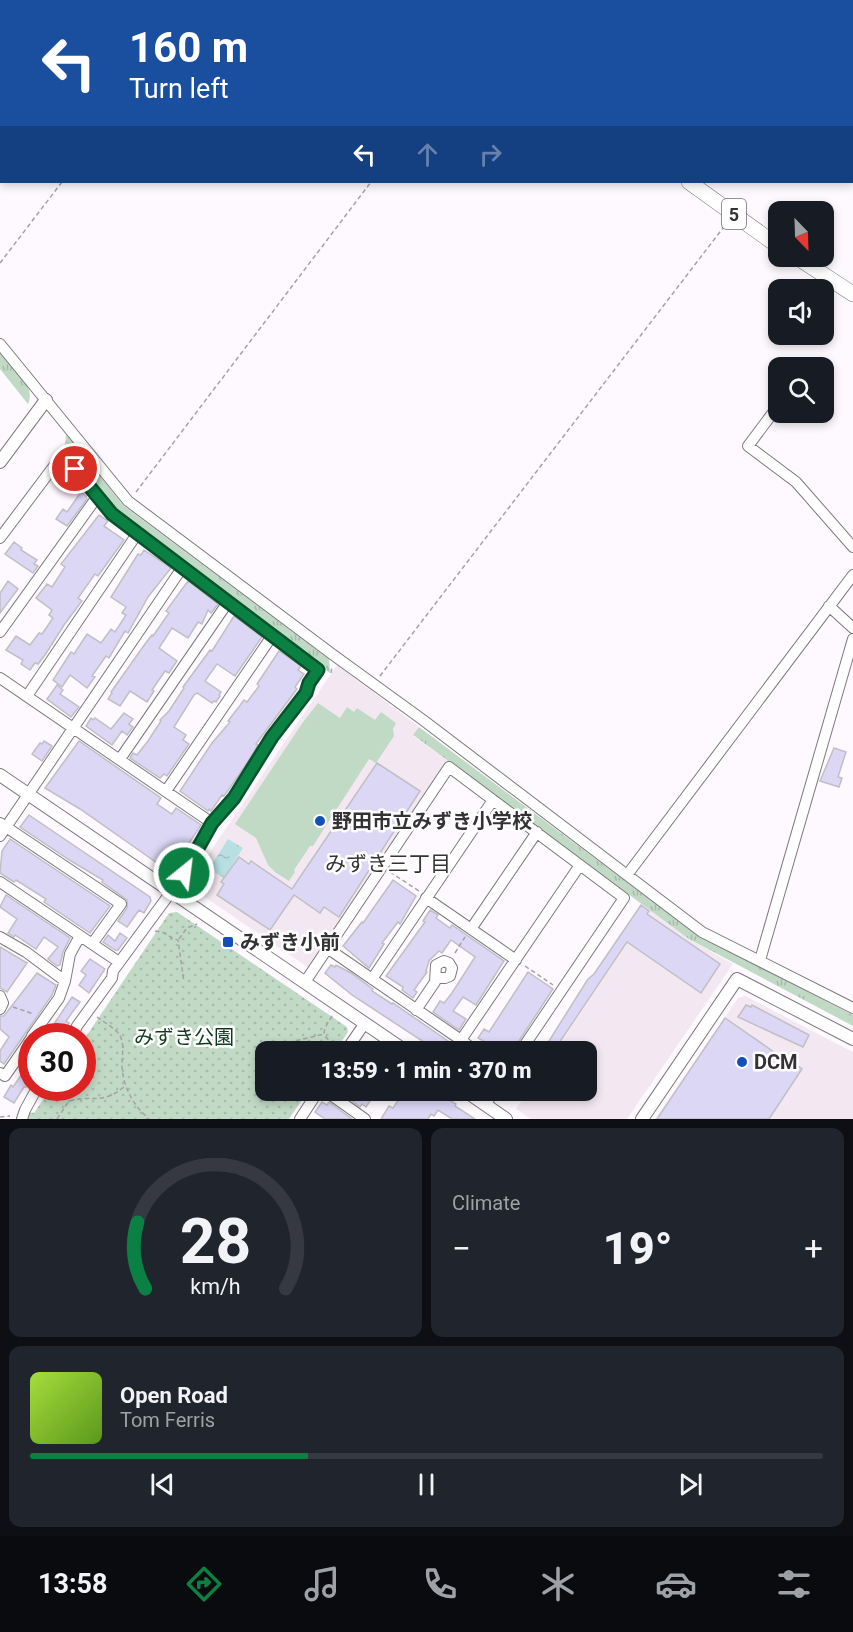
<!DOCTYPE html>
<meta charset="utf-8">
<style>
body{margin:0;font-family:Roboto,"Noto Sans JP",sans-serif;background:#20242c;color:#f1f3f6;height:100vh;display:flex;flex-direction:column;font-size:22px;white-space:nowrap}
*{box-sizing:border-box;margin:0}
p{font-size:20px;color:#9ea1a6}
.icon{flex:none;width:33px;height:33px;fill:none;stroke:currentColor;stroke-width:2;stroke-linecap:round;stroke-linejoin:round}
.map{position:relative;height:1119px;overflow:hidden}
.panel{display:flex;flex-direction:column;gap:9px;padding:9px;background:#0d0f14;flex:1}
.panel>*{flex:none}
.top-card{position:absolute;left:0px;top:0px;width:854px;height:183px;box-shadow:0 3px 9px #0003;background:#1a4fa0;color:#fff;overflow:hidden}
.needle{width:39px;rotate:157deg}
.buttons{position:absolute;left:768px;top:201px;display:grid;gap:12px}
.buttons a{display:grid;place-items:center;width:66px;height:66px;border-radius:12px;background:#171b24;box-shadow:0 3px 9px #0003;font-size:30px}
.speed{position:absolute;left:18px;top:1023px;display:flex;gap:12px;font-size:30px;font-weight:700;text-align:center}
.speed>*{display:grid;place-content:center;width:78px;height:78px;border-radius:50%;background:#171b24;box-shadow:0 3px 9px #0003;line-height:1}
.speed .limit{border:9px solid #d22;background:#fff;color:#111}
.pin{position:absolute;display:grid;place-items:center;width:51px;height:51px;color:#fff;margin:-26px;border:3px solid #fff;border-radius:50%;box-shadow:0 2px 6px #0007}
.me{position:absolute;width:66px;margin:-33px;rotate:29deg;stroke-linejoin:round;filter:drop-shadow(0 0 4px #0008)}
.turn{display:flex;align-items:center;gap:21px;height:126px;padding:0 30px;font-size:27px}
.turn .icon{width:78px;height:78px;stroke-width:2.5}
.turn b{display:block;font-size:42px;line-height:51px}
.lanes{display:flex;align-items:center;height:57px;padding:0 30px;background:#0003;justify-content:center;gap:30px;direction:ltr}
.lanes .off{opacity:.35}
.big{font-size:45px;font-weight:800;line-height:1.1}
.panel .card{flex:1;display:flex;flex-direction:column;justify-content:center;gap:9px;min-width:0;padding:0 21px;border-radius:12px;background:#20242c}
.panel .dial{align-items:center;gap:0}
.dial svg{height:156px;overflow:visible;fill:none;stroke:#363941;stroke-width:7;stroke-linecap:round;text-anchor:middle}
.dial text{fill:#f1f3f6;stroke:none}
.song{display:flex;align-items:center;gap:18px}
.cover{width:72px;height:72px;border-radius:9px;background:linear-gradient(135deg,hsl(80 70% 55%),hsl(90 70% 35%))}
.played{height:6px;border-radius:3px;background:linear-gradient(90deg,#0b8043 35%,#363941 35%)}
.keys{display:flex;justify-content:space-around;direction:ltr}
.heat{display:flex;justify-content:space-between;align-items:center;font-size:33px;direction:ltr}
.panel .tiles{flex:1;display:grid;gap:9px;grid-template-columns:1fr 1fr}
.card:last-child{grid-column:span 2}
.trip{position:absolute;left:255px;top:1041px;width:342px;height:60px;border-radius:12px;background:#171b24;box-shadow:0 3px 9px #0003;font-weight:800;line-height:60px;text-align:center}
.menu{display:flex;height:96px;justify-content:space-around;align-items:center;background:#090b0e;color:#9ea1a6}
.menu .icon{width:42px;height:42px}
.menu .current{color:#0b8043}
.menu b{font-size:27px;color:#f1f3f6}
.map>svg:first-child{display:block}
.built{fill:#f3e8f1}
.grass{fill:url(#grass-tufts)}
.park{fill:url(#park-dots)}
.garden{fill:#c1dac5}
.water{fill:url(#water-ripples)}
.building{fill:#dbd7f5;stroke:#bfbfc4;stroke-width:1.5}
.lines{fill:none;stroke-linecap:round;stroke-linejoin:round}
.minor-casing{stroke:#7d797c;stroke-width:12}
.tertiary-casing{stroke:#7d797c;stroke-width:14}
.primary-casing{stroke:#7d797c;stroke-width:16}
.path{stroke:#a5a2a5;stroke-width:1.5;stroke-dasharray:4.5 3;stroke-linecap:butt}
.minor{stroke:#fff;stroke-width:10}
.tertiary{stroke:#fff;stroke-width:12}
.primary{stroke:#fff;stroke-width:15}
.route-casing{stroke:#07532c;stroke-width:15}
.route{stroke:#0b8043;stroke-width:10}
.poi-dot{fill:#114fbb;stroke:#fff;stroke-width:2}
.labels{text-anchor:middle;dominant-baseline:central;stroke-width:5;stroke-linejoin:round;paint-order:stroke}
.shield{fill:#fff;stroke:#717071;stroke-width:1.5}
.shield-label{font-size:18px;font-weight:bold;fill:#343234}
.poi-label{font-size:20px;font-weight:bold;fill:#343234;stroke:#fff;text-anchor:start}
.park-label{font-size:20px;fill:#113b1d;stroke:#fff}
.neighbourhood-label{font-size:21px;fill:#343234;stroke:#fff}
</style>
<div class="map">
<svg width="853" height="1119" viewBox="0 0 853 1119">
<defs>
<pattern id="grass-tufts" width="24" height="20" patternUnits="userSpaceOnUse" patternTransform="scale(1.5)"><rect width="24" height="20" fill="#c1dac5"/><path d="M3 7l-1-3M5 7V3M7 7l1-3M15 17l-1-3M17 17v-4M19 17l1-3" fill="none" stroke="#a6bcaa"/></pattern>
<pattern id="park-dots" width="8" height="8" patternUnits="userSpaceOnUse" patternTransform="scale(1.5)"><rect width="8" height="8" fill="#c1dac5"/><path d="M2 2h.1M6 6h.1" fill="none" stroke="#a6bcaa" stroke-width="1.8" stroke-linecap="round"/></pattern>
<pattern id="water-ripples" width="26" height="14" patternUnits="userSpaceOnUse" patternTransform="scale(1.5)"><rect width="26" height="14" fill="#b8dfe2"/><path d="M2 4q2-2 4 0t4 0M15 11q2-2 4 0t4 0" fill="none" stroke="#9fc0c2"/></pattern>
</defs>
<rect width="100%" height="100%" fill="#fef9fe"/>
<path class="built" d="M337,665L419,727L413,736L449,762L309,968L193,889L191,880Z
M650,910L689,939L733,964L627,1119H531L516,1109L528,1091L586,1090V1052L555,1051Z
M745,996L853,1052V1119H655L738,998Z"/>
<path class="grass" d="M0,351C11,365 37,385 28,404L0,369Z
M66,434L124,506L329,659L330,673L115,511L65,449Z
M419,727L699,936L853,1015V1026L689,939L413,735Z"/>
<path class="park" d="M177,912L347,1027L348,1032L335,1051L266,1052V1090L308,1091L289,1119H27L28,1112L34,1113L51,1088H82L83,1041L169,913Z"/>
<path class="garden" d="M318,703L340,718L347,707L354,712L357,708L375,720L381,712L396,723L393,729L394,736L376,763L369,759L313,846H310L294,870L295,872L289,881L275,872L268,865L256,838L235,824L303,722Z"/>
<path class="water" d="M228,839L243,848L224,878L209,869Z"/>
<path class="building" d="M81,492L86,496L87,499L67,526L56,519L63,509L67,512Z
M99,515L108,521L104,526L124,540L98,576L95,574L78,598L82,601L64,625L45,655L38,664L35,663L30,670L21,664L23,660L6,650L16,636L30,645L39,633L42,634L53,618L49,615L52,610L36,598L47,584L52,587L65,567L61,564Z
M14,542L22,548L21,550L37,560L34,564L38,566L33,573L5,554Z
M144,550L171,568L148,597L128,633L125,631L109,658L106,656L92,676L95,677L87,688L70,675L62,687L53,680L71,652L74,654L87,634L101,643L111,629L115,632L126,615L122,613L126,607L111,597L138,554L141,555Z
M8,581L18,589L0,613V593Z
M188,581L218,604L211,613L208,610L202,624L198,622L188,638L172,628L159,648L177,661L169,673L165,671L152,690L154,691L147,702L130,691L120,706L108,699L112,693L111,692L145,644L152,635L153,636L169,613L166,611Z
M234,616L262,637L235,676L217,664L205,681L221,692L219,695L220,696L216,702L214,701L212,703L197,693L194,695L174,727L186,735L183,740L189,744L167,776L164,774L160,778L130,758L133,753L137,755L148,741L161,721L160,720L169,711L184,688L183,687L210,650L212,651Z
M279,651L301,666L298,670L304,674L295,687L297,689L256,744L258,745L245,766L224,796L222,795L211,811L209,809L208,811L180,791L212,743L230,722L228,721L238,708L244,700L247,702L259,686L257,684Z
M57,685L63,690L60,694L79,707L71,717L47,699Z
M124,713L133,719L129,724L133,727L127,735L122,731L112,745L86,726L91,718L93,720L95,718L111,729Z
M44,741L52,746L42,761L32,754L40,743L42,744Z
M79,741L161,798L157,804L172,814L176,808L201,825L170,872L80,809L45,788Z
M834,748L846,752L838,777L842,778L839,787L820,781Z
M377,763L420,791L339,917L324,907L320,913L294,895L270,930L217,895L224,884L221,882L239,857L249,864L251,861L292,889Z
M29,815L150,897L151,901L144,913L139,910L127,927L118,921L127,908V900L102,882L103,880L71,861L20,827Z
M10,839L110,906L90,933L44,902L46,899L16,880L14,882L0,873L2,851Z
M393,880L416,896L400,924L398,922L382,943L384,944L369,968L343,946L362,922L363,923Z
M6,895L70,938L63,952L60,965L57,966L48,959L58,947L44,937L36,949L15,935L14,937L8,933L17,919L0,907Z
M641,905L649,911L647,914L720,964L701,993L627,942L553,1052H542L588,979L594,974Z
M430,910L438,915L436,918L450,928L452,925L504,961L476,1005L463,997L453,1011L466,1019L459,1030L433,1012L440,1001L444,1003L452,993L475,957L451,940L442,953L439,951L429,961L426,971L427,972L414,990L417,992L413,998L402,990L403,987L386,976L425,922L423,921Z
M120,933L127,938L118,950H115L103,942L108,935L115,941Z
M0,947L27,963L7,992L0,988Z
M90,959L105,969L89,993L79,985L86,975L81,971Z
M331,965L335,967L336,965L351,973L373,989L372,991L392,1004L393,1003L464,1052H439L352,995L325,973Z
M528,972L553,989L515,1047L513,1046L509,1052H502L478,1038L484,1029L489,1032Z
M37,973L56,985L52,995L4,1064L0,1061V1051L9,1037L0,1029V1016H4Z
M72,997L80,1002L66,1021L69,1023L60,1036H46Z
M746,1005L751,1007L752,1005L809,1035L803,1047L738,1017Z
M725,1018L790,1063L791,1061L802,1069L769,1119H657Z
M32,1051V1079L26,1087H24L14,1103L4,1097L11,1085L13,1087L31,1061L26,1058Z
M338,1090H364L373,1097L366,1107L362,1104L360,1107Z
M405,1090H433L456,1104L455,1106L475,1119H452L438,1110L434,1116L431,1114L428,1119H381L389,1106L393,1108Z
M322,1102L327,1105L329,1102L352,1119H325L315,1112Z"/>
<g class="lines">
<defs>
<path id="minor" d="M0,344L128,501L332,654L423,720L702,932L853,1008
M778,406L748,446L796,482L853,547
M0,538L63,454L112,514L318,670L309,683L306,693L272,737L234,798L212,823L171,892L113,971L112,978L77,1026L73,1036
M829,606L853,628
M0,632L97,497
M0,678L212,823
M27,696L137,534
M120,759L228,602
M166,791L272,636
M0,823L121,904L92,944
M0,836L182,568
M627,875L853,575
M0,882L119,962
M426,898L516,960
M471,929L537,832
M0,937L26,952L65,981
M327,948L461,1040L580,865
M760,960L853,639
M372,979L493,800
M305,982L449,767L624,898L520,1052
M0,996L3,1003L0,1009
M416,1010L435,982L436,965L444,961L449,963L452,968L450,976L445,978H436
M32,1036L59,998L65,981L70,954L80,936
M461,1040L477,1052
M345,1052L365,1023
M0,1073L5,1076L32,1037
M324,1090L365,1119
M485,1105L495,1090
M22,1119L25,1110L37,1088
M300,1119L319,1090"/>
<path id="tertiary" d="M0,462L46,400
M0,775L407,1052
M464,1090L506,1119
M642,1119L737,979L853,1039"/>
<path id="primary" d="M448,0L450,2
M689,182L778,246
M795,256L853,294"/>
</defs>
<use href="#minor" class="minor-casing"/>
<use href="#tertiary" class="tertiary-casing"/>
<use href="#primary" class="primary-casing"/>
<path class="path" d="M422,0L424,2
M471,0L473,2
M652,0L654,2
M701,0L703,2
M199,2L200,0
M852,66L853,64
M852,114L853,115
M852,149L853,150
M0,263L62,182
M136,492L371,182
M331,673L332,666
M380,676L726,224
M390,872L419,891
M155,931C168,932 168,938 178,940L184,982
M179,939L187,928L197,924
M455,953L465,937
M525,966L553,985
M13,1007L34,1014
M332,1016C322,1032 320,1035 336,1045
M97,1017C104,1022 113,1027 119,1034C125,1043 122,1055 122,1066C123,1087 133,1105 149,1119
M274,1046L324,1034
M0,1117L10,1116
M57,1119L69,1101C92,1094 102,1106 125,1086"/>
<use href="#minor" class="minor"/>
<use href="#tertiary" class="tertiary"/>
<use href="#primary" class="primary"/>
</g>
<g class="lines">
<defs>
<path id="route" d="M75,469L112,514L318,670L309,683L306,693L272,737L234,798L212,823L184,873"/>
</defs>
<use href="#route" class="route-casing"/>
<use href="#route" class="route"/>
</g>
<g class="poi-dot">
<circle cx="320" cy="821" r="6"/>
<rect x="222" y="936" width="12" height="12" rx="3"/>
<circle cx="742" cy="1062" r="6"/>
</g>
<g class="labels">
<rect class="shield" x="722" y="199" width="24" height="30" rx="4.5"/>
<g class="shield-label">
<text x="734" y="214">5</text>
</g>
<g class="poi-label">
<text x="332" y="821">野田市立みずき小学校</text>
<text x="240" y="942">みずき小前</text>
<text x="754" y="1062">DCM</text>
</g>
<g class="park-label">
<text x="184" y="1037">みずき公園</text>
</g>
<g class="neighbourhood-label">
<text x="388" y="864">みずき三丁目</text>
</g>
</g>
</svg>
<div class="buttons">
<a><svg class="needle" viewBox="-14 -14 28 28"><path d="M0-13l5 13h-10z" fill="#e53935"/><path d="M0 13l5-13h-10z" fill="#9ea1a6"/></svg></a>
<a><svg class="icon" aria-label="sound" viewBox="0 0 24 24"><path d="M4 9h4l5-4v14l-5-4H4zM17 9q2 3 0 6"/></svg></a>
<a><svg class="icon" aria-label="search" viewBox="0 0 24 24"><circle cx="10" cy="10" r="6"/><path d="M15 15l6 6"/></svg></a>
</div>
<div class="speed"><div class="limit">30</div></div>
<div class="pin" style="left:75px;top:469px;background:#d93025"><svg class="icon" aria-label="arrive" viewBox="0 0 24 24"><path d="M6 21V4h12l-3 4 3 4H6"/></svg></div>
<svg class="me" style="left:184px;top:873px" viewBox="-20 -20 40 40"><circle r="17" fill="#0b8043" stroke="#fff" stroke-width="3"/><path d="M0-11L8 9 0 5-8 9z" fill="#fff"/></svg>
<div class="trip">13:59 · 1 min · 370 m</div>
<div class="top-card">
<div class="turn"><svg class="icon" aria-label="left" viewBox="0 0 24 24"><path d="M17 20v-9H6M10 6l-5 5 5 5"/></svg><div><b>160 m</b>Turn left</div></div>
<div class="lanes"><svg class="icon" aria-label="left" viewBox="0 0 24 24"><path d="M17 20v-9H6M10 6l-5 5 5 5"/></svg><svg class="icon off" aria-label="ahead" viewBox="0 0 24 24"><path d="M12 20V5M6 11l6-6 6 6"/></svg><svg class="icon off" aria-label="right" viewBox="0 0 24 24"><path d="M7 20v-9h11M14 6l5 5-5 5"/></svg></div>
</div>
</div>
<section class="panel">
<div class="tiles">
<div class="card dial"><svg viewBox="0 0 100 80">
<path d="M14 69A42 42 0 1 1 86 69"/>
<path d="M14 69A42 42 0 0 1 10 35" stroke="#0b8043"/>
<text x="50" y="56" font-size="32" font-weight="700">28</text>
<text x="50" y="72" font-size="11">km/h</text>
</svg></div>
<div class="card"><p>Climate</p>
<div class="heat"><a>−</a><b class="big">19°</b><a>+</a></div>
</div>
<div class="card">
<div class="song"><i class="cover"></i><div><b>Open Road</b><p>Tom Ferris</p></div></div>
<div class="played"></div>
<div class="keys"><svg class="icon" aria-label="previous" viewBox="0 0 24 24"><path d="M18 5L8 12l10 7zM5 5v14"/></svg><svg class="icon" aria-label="pause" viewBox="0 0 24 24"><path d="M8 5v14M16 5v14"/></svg><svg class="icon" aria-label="next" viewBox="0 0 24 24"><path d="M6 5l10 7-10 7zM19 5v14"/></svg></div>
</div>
</div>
</section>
<nav class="menu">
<b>13:58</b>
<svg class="icon current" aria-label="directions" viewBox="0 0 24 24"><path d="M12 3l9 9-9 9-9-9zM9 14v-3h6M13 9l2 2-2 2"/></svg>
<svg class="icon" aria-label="music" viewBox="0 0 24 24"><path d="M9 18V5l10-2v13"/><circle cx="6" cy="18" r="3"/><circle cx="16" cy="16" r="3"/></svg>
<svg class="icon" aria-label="phone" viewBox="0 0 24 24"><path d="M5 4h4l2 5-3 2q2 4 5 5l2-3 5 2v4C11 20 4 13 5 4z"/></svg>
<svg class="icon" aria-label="climate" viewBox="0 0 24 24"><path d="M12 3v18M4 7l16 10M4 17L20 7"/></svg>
<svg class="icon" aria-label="car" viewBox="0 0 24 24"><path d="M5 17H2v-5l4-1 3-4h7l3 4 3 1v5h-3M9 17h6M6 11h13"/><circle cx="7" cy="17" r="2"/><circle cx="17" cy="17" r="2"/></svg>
<svg class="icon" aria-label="filters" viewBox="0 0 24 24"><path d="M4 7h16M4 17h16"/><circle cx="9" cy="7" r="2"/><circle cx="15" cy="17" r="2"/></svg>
</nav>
